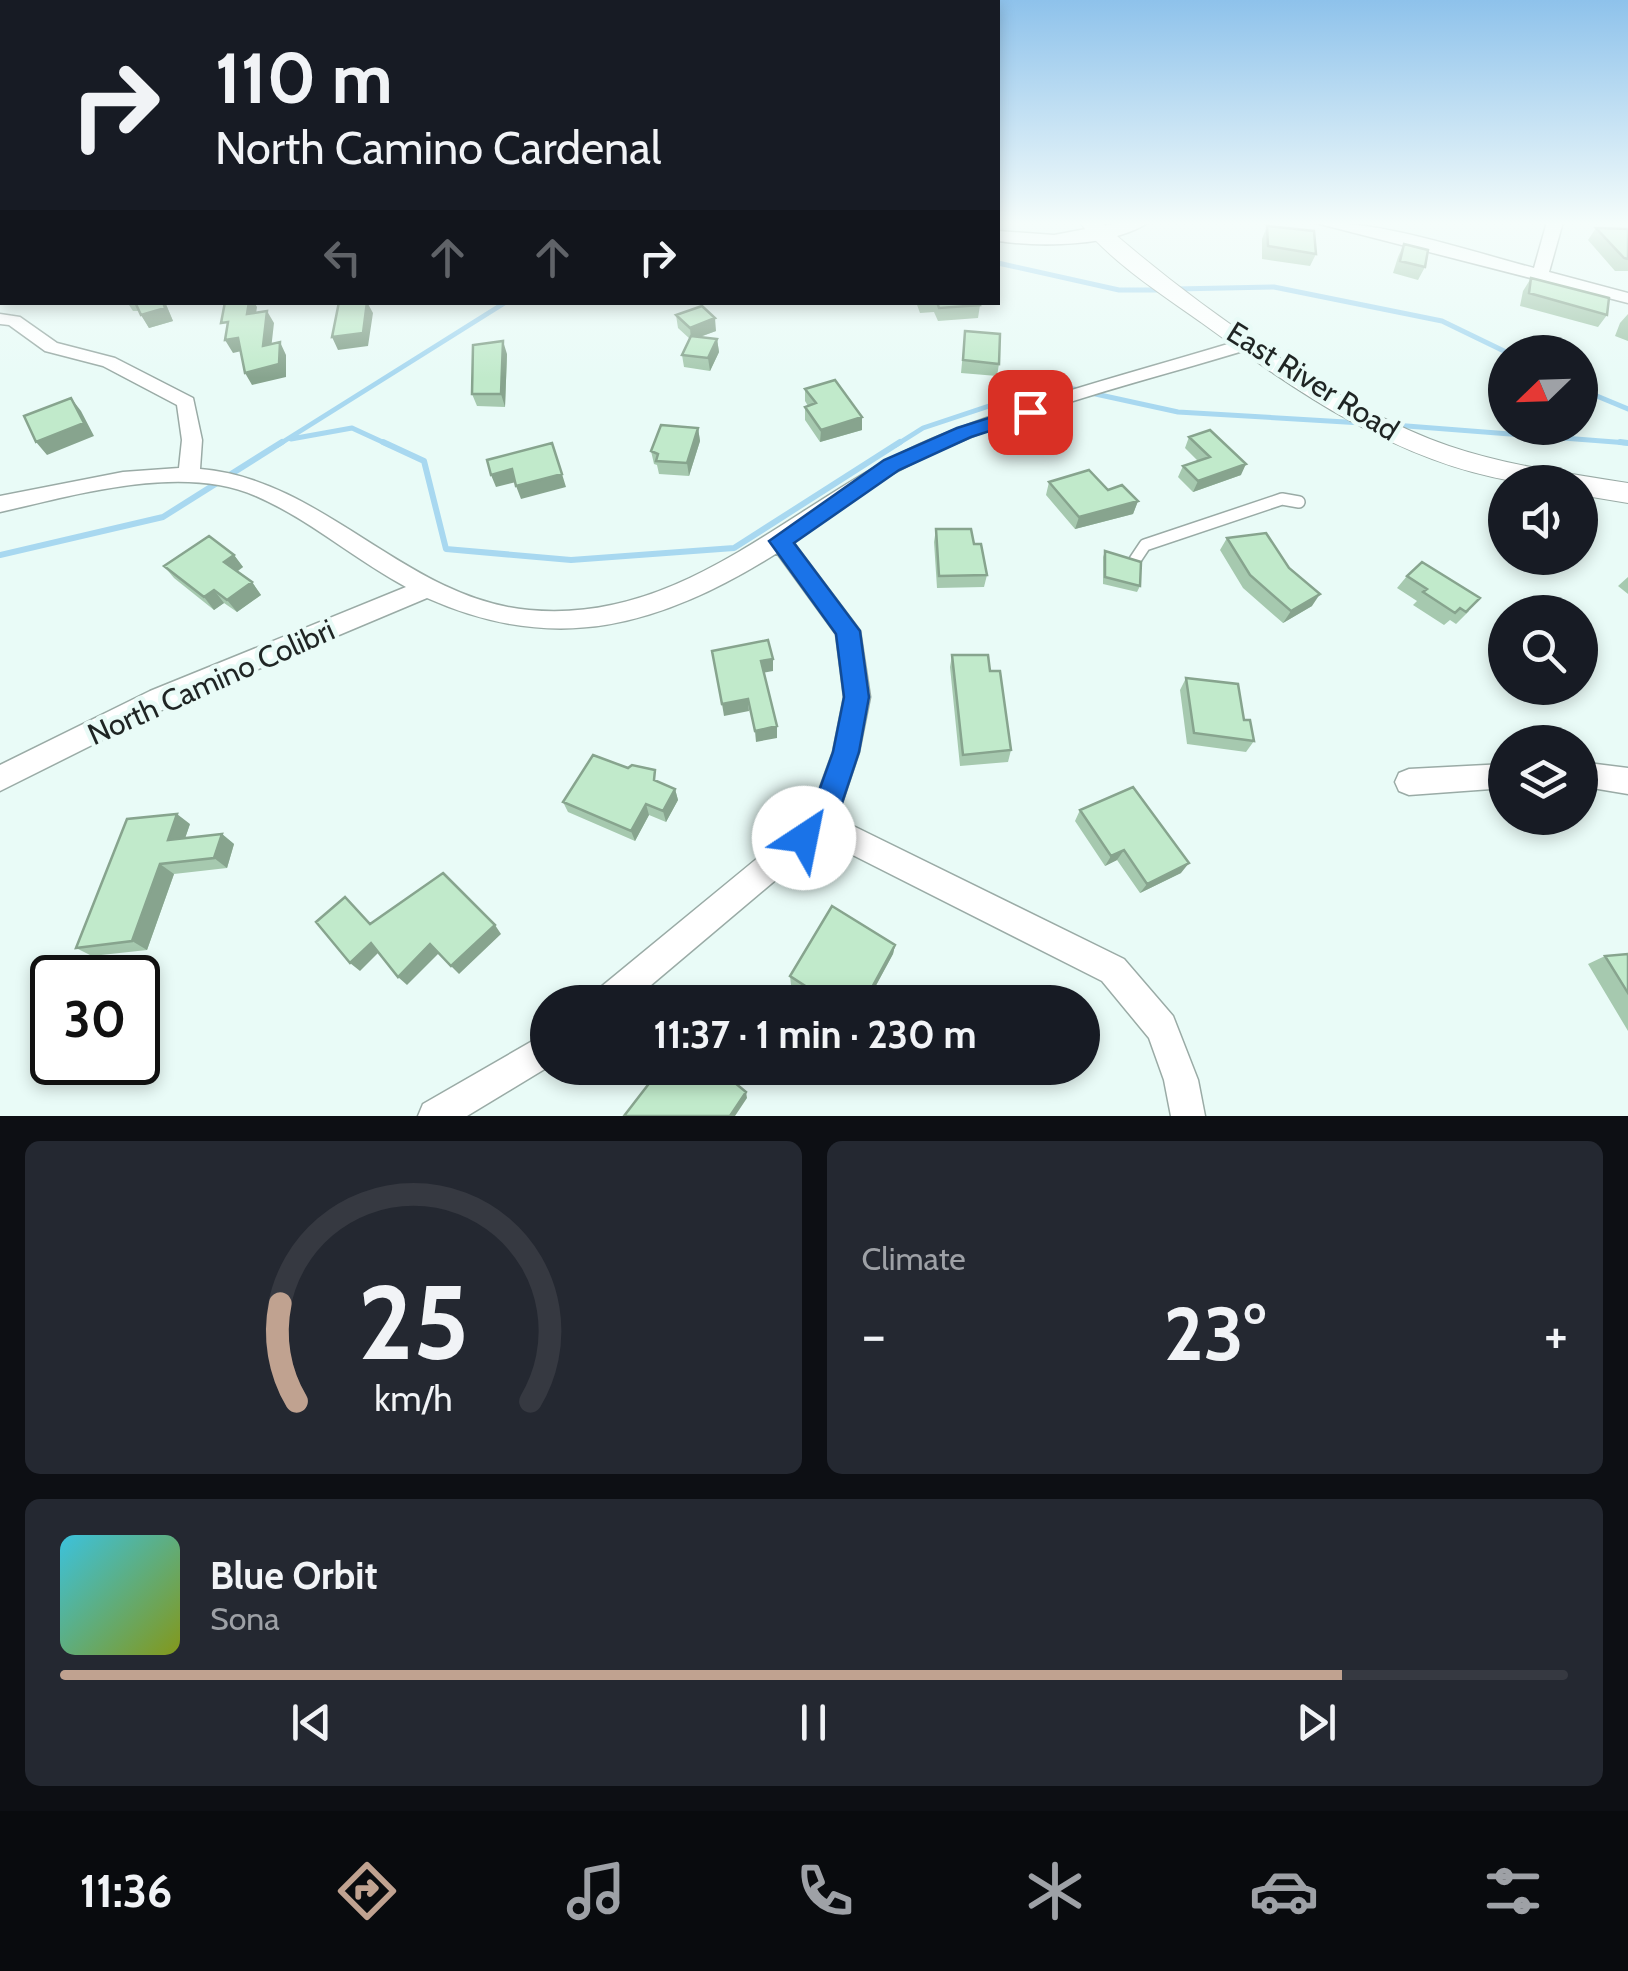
<!DOCTYPE html>
<meta charset="utf-8">
<style>
body{margin:0;font-family:Cabin,sans-serif;background:#242831;color:#f1f3f6;height:100vh;display:flex;flex-direction:column;font-size:38px;white-space:nowrap}
*{box-sizing:border-box;margin:0}
p{font-size:32px;color:#9ea1a6}
.icon{flex:none;width:55px;height:55px;fill:none;stroke:currentColor;stroke-width:2;stroke-linecap:round;stroke-linejoin:round}
.map{position:relative;height:1116px;overflow:hidden}
.details{display:flex;flex-direction:column;gap:25px;padding:25px;background:#0d0f14;flex:1}
.details>*{flex:none}
.guide{position:absolute;left:0px;top:0px;width:1000px;height:305px;box-shadow:0 5px 15px #0003;background:#171b24;color:#f1f3f6;overflow:hidden}
.needle{width:65px;rotate:247deg}
.fabs{position:absolute;left:1488px;top:335px;display:grid;gap:20px}
.fabs a{display:grid;place-items:center;width:110px;height:110px;border-radius:50%;background:#171b24;box-shadow:0 5px 15px #0003;font-size:50px}
.speed{position:absolute;left:30px;top:955px;display:flex;gap:20px;font-size:50px;font-weight:700;text-align:center}
.speed>*{display:grid;place-content:center;width:130px;height:130px;border-radius:50%;background:#171b24;box-shadow:0 5px 15px #0003;line-height:1}
.speed .limit{border:5px solid #111;border-radius:15px;background:#fff;color:#111}
.pin{position:absolute;display:grid;place-items:center;width:85px;height:85px;color:#fff;margin:-42px;border-radius:20px;box-shadow:0 5px 15px #0006}
.me{position:absolute;width:110px;margin:-55px;rotate:34deg;stroke-linejoin:round;filter:drop-shadow(0 0 8px #0008)}
.turn{display:flex;align-items:center;gap:35px;height:210px;padding:0 50px;font-size:45px}
.turn .icon{width:130px;height:130px;stroke-width:2.5}
.turn b{display:block;font-size:70px;line-height:85px}
.lanes{display:flex;align-items:center;height:95px;padding:0 50px;background:#0003;justify-content:center;gap:50px;direction:ltr}
.lanes .off{opacity:.35}
.big{font-size:75px;font-weight:800;line-height:1.1}
.details .card{flex:1;display:flex;flex-direction:column;justify-content:center;gap:15px;min-width:0;padding:0 35px;border-radius:15px;background:#242831}
.details .dial{align-items:center;gap:0}
.dial svg{height:260px;overflow:visible;fill:none;stroke:#363941;stroke-width:7;stroke-linecap:round;text-anchor:middle}
.dial text{fill:#f1f3f6;stroke:none}
.song{display:flex;align-items:center;gap:30px}
.cover{width:120px;height:120px;border-radius:15px;background:linear-gradient(135deg,hsl(190 70% 55%),hsl(70 70% 35%))}
.played{height:10px;border-radius:5px;background:linear-gradient(90deg,#c0a290 85%,#363941 85%)}
.keys{display:flex;justify-content:space-around;direction:ltr}
.heat{display:flex;justify-content:space-between;align-items:center;font-size:55px;direction:ltr}
.details .tiles{flex:1;display:grid;gap:25px;grid-template-columns:1fr 1fr}
.card:last-child{grid-column:span 2}
.trip{position:absolute;left:530px;top:985px;width:570px;height:100px;border-radius:50px;background:#171b24;box-shadow:0 5px 15px #0003;font-weight:800;line-height:100px;text-align:center}
.tab-bar{display:flex;height:160px;justify-content:space-around;align-items:center;background:#090b0e;color:#9ea1a6}
.tab-bar .icon{width:70px;height:70px}
.tab-bar .current{color:#c0a290}
.tab-bar b{font-size:45px;color:#f1f3f6}
.map>svg:first-child{display:block}
.lines{fill:none;stroke-linecap:round;stroke-linejoin:round}
.stream-far1{stroke:#a8d8f0;stroke-width:5}
.stream{stroke:#a8d8f0;stroke-width:6}
.service-casing{stroke:#9aaba6;stroke-width:14}
.minor-casing{stroke:#9aaba6;stroke-width:3}
.tertiary-casing{stroke:#9aaba6;stroke-width:2}
.service{stroke:#fff;stroke-width:11}
.minor{fill:#fff;fill-rule:evenodd}
.tertiary{fill:#fff;fill-rule:evenodd}
.wall{fill:#a6c9af}
.shaded-wall{fill:#87a48e}
.building{fill:#c1eacb;stroke:#87a48e;stroke-width:2.5}
.route{fill:#1a73e8;stroke:#114b97;stroke-width:2.5}
.labels{text-anchor:middle;dominant-baseline:central;stroke-width:9;stroke-linejoin:round;paint-order:stroke}
.street-label{font-size:30px;fill:#1f2524;stroke:#e9fbf7}
</style>
<div class="map">
<svg width="1628" height="1116" viewBox="0 0 1628 1116">
<rect width="100%" height="100%" fill="#e9fbf7"/>
<g class="lines">
<path class="stream-far1" d="M998,263L1119,290H1158
M1176,289L1274,287L1442,321L1506,352
M1580,389L1628,409
M1091,393L1178,412L1362,423
M1394,425L1628,443
M291,439L352,428L389,445
M278,445L506,302
M896,445L923,428L1052,385L1079,390"/>
<path class="stream" d="M383,442L424,461L446,549L571,560L734,548L900,442
M1620,442L1628,443
M0,555L163,517L282,442"/>
<defs>
<path id="service" d="M1135,560L1145,545L1282,499L1299,502"/>
<path id="minor" d="M1123,222H1149C1112,247 1041,247 998,241V231L1054,235Z
M1312,222C1388,222 1461,249 1534,268L1547,222H1563L1549,272L1628,293V303Z
M0,314L20,317L57,343L115,358L193,398L202,440L200,469C324,479 405,599 529,610C689,625 796,496 932,439C1031,398 1137,372 1241,340H1253V348C1133,385 1005,413 894,473C858,492 827,520 793,542L860,631L870,697L859,752L837,818L1124,959L1173,1016L1198,1080L1205,1116H1171L1164,1080L1149,1038L1102,981L823,840L631,1002H591L596,991L810,815L833,752L844,697L836,634L777,553C660,626 557,656 427,598L168,707L0,791V765L150,691L406,587C354,559 309,519 256,496C182,463 75,495 0,512V496L123,472L179,468L182,440L177,405L103,366L45,351L9,325L0,324Z
M1580,762L1628,768V794L1580,786Z
M1505,764V788L1409,795L1399,791L1395,782L1399,773L1409,769Z
M548,1032V1067L467,1116H418L423,1104Z"/>
<path id="tertiary" d="M1079,222H1101C1190,301 1337,407 1449,446C1507,466 1568,473 1628,483V503L1580,495V482C1558,482 1533,485 1512,481C1395,461 1296,391 1202,323C1161,294 1111,262 1079,222Z"/>
</defs>
<use href="#service" class="service-casing"/>
<use href="#minor" class="minor-casing"/>
<use href="#tertiary" class="tertiary-casing"/>
<use href="#service" class="service"/>
<use href="#minor" class="minor"/>
<use href="#tertiary" class="tertiary"/>
</g>
<path class="wall" d="M1267,226L1316,254L1310,266L1262,259V239Z
M1596,228L1628,229V271H1615L1588,240Z
M1404,244L1425,267L1418,280L1393,273L1398,257Z
M1531,278L1607,315L1598,327L1520,306L1523,291Z
M127,302H165L173,321L149,328L139,311H133Z
M916,302H979L980,305L978,318L938,321L934,312L920,313Z
M1628,314V341L1615,336L1620,323Z
M676,315L716,331L700,337L717,339L719,352L710,371L684,367L682,355L690,339L678,328Z
M965,331L999,364L997,376L961,373Z
M507,354L505,407L477,406L472,394Z
M805,389L862,417V430L820,442L805,420V407L808,406L805,401Z
M698,428L700,441L689,476L659,474L657,465L654,464L651,451Z
M1189,437L1241,475L1193,492L1178,477L1183,466L1198,461L1185,448Z
M1049,482L1108,490L1138,501L1133,514L1075,529L1046,495Z
M936,529L974,544L987,575L984,587L937,588L934,542Z
M1227,538L1312,606L1283,623L1243,588L1220,550Z
M1105,551L1140,586L1137,592L1103,584V557Z
M234,555L243,567L237,572L252,582L261,595L237,612L224,603L214,610L174,578L164,566Z
M1407,576L1469,611L1456,624L1450,620L1444,625L1413,605L1417,601L1397,588Z
M1628,577V594L1618,586Z
M952,655L990,671L1011,750L1008,762L960,766L950,667Z
M1186,678L1244,720L1254,741L1246,752L1187,744L1180,690Z
M658,782L675,789L678,800L666,822L649,815L635,841L568,812L563,802Z
M1080,810L1181,873L1140,893L1117,860L1105,866L1075,821Z
M190,824L185,838L222,834L234,844L227,868L174,874L147,950L92,956L76,948Z
M895,945L893,954L867,1002H818L791,985L790,976Z
M1628,954V1031L1588,964L1605,956Z"/>
<path class="shaded-wall" d="M163,302H165L173,321L149,328L141,315Z
M249,302H254L257,307L254,327L247,314Z
M367,302L373,313L368,346L338,350L332,337Z
M267,311L274,323L270,358L263,346Z
M715,318L716,331L691,340L690,328Z
M238,338L246,350L233,353L225,340Z
M717,339L719,352L710,371L708,358Z
M503,341L507,354L505,407L501,394Z
M280,342L286,355V377L252,385L245,373Z
M71,398L81,411L94,436L47,455L36,442Z
M862,417V430L820,442L821,430Z
M698,428L700,441L689,476L687,463Z
M1246,464L1241,475L1193,492L1198,481Z
M512,469L516,482L496,487L491,475Z
M562,474L566,487L521,499L516,486Z
M1138,501L1133,514L1075,529L1079,517Z
M234,555L243,567L233,574L224,562Z
M252,582L261,595L237,612L227,600Z
M214,590L224,603L214,610L204,597Z
M1320,594L1312,606L1283,623L1291,611Z
M773,659V671L762,673L761,661Z
M748,699L749,711L724,716L722,704Z
M777,726V738L756,742L755,731Z
M675,789L678,800L666,822L663,811Z
M646,804L649,815L635,841L631,831Z
M177,814L190,824L181,850L168,840Z
M222,834L234,844L227,868L214,858Z
M1124,850L1117,860L1105,866L1111,856Z
M1189,863L1181,873L1140,893L1147,884Z
M160,864L174,874L147,950L132,941Z
M495,925L501,934L459,974L451,966Z
M371,943L380,951L360,971L350,963Z
M430,944L439,953L407,985L398,977Z
M895,945L893,954L867,1002H864Z
M746,1092L747,1098L735,1116H730Z"/>
<path class="building" d="M1267,226L1314,231L1316,254L1268,246Z
M1596,228L1628,229V259L1624,258Z
M1404,244L1428,250L1425,267L1400,261Z
M1531,278L1609,298L1607,315L1529,293Z
M135,302H163L165,308L141,315Z
M225,302H249L247,314L267,311L263,346L280,342L279,364L245,373L238,338L225,340L228,322L221,323Z
M339,302H367L363,333L332,337Z
M937,302H979L980,305L939,308Z
M702,306L715,318L690,328L676,315Z
M965,331L1000,334L999,364L963,360Z
M691,336L717,339L708,358L682,355Z
M503,341L501,394H472L473,345Z
M835,380L862,417L821,430L805,407L816,403L805,389Z
M71,398L84,423L36,442L24,416Z
M661,425L698,428L687,463L656,461L658,454L651,451Z
M1210,430L1246,464L1198,481L1183,466L1210,457L1189,437Z
M552,443L562,474L516,486L512,469L491,475L487,460Z
M1089,470L1108,490L1122,485L1138,501L1079,517L1049,482Z
M936,529H971L974,544H981L987,575L939,576Z
M1266,533L1289,568L1320,594L1291,611L1250,575L1227,538Z
M209,536L234,555L224,562L252,582L227,600L214,590L204,597L164,566Z
M1105,551L1141,562L1140,586L1105,577Z
M1422,562L1480,598L1466,612L1460,608L1455,613L1423,592L1427,589L1407,576Z
M768,640L773,659L761,661L777,726L755,731L748,699L722,704L712,651Z
M952,655H988L990,671H1000L1011,750L963,755Z
M1186,678L1238,684L1244,720H1250L1254,741L1194,733Z
M593,755L628,768L632,765L655,770L654,780L675,789L663,811L646,804L631,831L563,802Z
M1133,787L1189,863L1147,884L1124,850L1111,856L1080,810Z
M177,814L168,840L222,834L214,858L160,864L132,941L76,948L127,819Z
M443,873L495,925L451,966L430,944L398,977L371,943L350,963L316,922L345,897L370,924Z
M832,906L895,945L864,1002H830L790,976Z
M1628,954V993L1605,956Z
M661,1068H717L746,1092L730,1116H624Z"/>
<linearGradient id="sky" x2="0" y2="1"><stop stop-color="#8ec2eb"/><stop offset="0.59" stop-color="#f5fdfb"/><stop offset="1" stop-color="#f5fdfb" stop-opacity="0"/></linearGradient>
<rect width="1628" height="378" fill="url(#sky)"/>
<path class="route" d="M1030,405L1040,412L1037,416L971,437L899,470L794,543L860,631L869,697L859,752L835,824L831,834L804,852L793,848L789,838L793,828L810,816L833,752L844,697L836,634L769,541L884,460L957,428Z"/>
<g class="labels">
<g class="street-label">
<text transform="translate(1313 381) rotate(32)">East River Road</text>
<text transform="translate(211 682) rotate(-24)">North Camino Colibri</text>
</g>
</g>
</svg>
<div class="fabs">
<a><svg class="needle" viewBox="-14 -14 28 28"><path d="M0-13l5 13h-10z" fill="#e53935"/><path d="M0 13l5-13h-10z" fill="#9ea1a6"/></svg></a>
<a><svg class="icon" aria-label="sound" viewBox="0 0 24 24"><path d="M4 9h4l5-4v14l-5-4H4zM17 9q2 3 0 6"/></svg></a>
<a><svg class="icon" aria-label="search" viewBox="0 0 24 24"><circle cx="10" cy="10" r="6"/><path d="M15 15l6 6"/></svg></a>
<a><svg class="icon" aria-label="layers" viewBox="0 0 24 24"><path d="M12 4l9 5-9 5-9-5zM3 14l9 5 9-5"/></svg></a>
</div>
<div class="speed"><div class="limit">30</div></div>
<div class="pin" style="left:1030px;top:412px;background:#d93025"><svg class="icon" aria-label="arrive" viewBox="0 0 24 24"><path d="M6 21V4h12l-3 4 3 4H6"/></svg></div>
<svg class="me" style="left:804px;top:838px" viewBox="-20 -20 40 40"><circle r="19" fill="#fff"/><path d="M0-13L10 11 0 6-10 11z" fill="#1a73e8"/></svg>
<div class="trip">11:37 · 1 min · 230 m</div>
<div class="guide">
<div class="turn"><svg class="icon" aria-label="right" viewBox="0 0 24 24"><path d="M7 20v-9h11M14 6l5 5-5 5"/></svg><div><b>110 m</b>North Camino Cardenal</div></div>
<div class="lanes"><svg class="icon off" aria-label="left" viewBox="0 0 24 24"><path d="M17 20v-9H6M10 6l-5 5 5 5"/></svg><svg class="icon off" aria-label="ahead" viewBox="0 0 24 24"><path d="M12 20V5M6 11l6-6 6 6"/></svg><svg class="icon off" aria-label="ahead" viewBox="0 0 24 24"><path d="M12 20V5M6 11l6-6 6 6"/></svg><svg class="icon" aria-label="right" viewBox="0 0 24 24"><path d="M7 20v-9h11M14 6l5 5-5 5"/></svg></div>
</div>
</div>
<section class="details">
<div class="tiles">
<div class="card dial"><svg viewBox="0 0 100 80">
<path d="M14 69A42 42 0 1 1 86 69"/>
<path d="M14 69A42 42 0 0 1 9 39" stroke="#c0a290"/>
<text x="50" y="56" font-size="32" font-weight="700">25</text>
<text x="50" y="72" font-size="11">km/h</text>
</svg></div>
<div class="card"><p>Climate</p>
<div class="heat"><a>−</a><b class="big">23°</b><a>+</a></div>
</div>
<div class="card">
<div class="song"><i class="cover"></i><div><b>Blue Orbit</b><p>Sona</p></div></div>
<div class="played"></div>
<div class="keys"><svg class="icon" aria-label="previous" viewBox="0 0 24 24"><path d="M18 5L8 12l10 7zM5 5v14"/></svg><svg class="icon" aria-label="pause" viewBox="0 0 24 24"><path d="M8 5v14M16 5v14"/></svg><svg class="icon" aria-label="next" viewBox="0 0 24 24"><path d="M6 5l10 7-10 7zM19 5v14"/></svg></div>
</div>
</div>
</section>
<nav class="tab-bar">
<b>11:36</b>
<svg class="icon current" aria-label="directions" viewBox="0 0 24 24"><path d="M12 3l9 9-9 9-9-9zM9 14v-3h6M13 9l2 2-2 2"/></svg>
<svg class="icon" aria-label="music" viewBox="0 0 24 24"><path d="M9 18V5l10-2v13"/><circle cx="6" cy="18" r="3"/><circle cx="16" cy="16" r="3"/></svg>
<svg class="icon" aria-label="phone" viewBox="0 0 24 24"><path d="M5 4h4l2 5-3 2q2 4 5 5l2-3 5 2v4C11 20 4 13 5 4z"/></svg>
<svg class="icon" aria-label="climate" viewBox="0 0 24 24"><path d="M12 3v18M4 7l16 10M4 17L20 7"/></svg>
<svg class="icon" aria-label="car" viewBox="0 0 24 24"><path d="M5 17H2v-5l4-1 3-4h7l3 4 3 1v5h-3M9 17h6M6 11h13"/><circle cx="7" cy="17" r="2"/><circle cx="17" cy="17" r="2"/></svg>
<svg class="icon" aria-label="filters" viewBox="0 0 24 24"><path d="M4 7h16M4 17h16"/><circle cx="9" cy="7" r="2"/><circle cx="15" cy="17" r="2"/></svg>
</nav>
